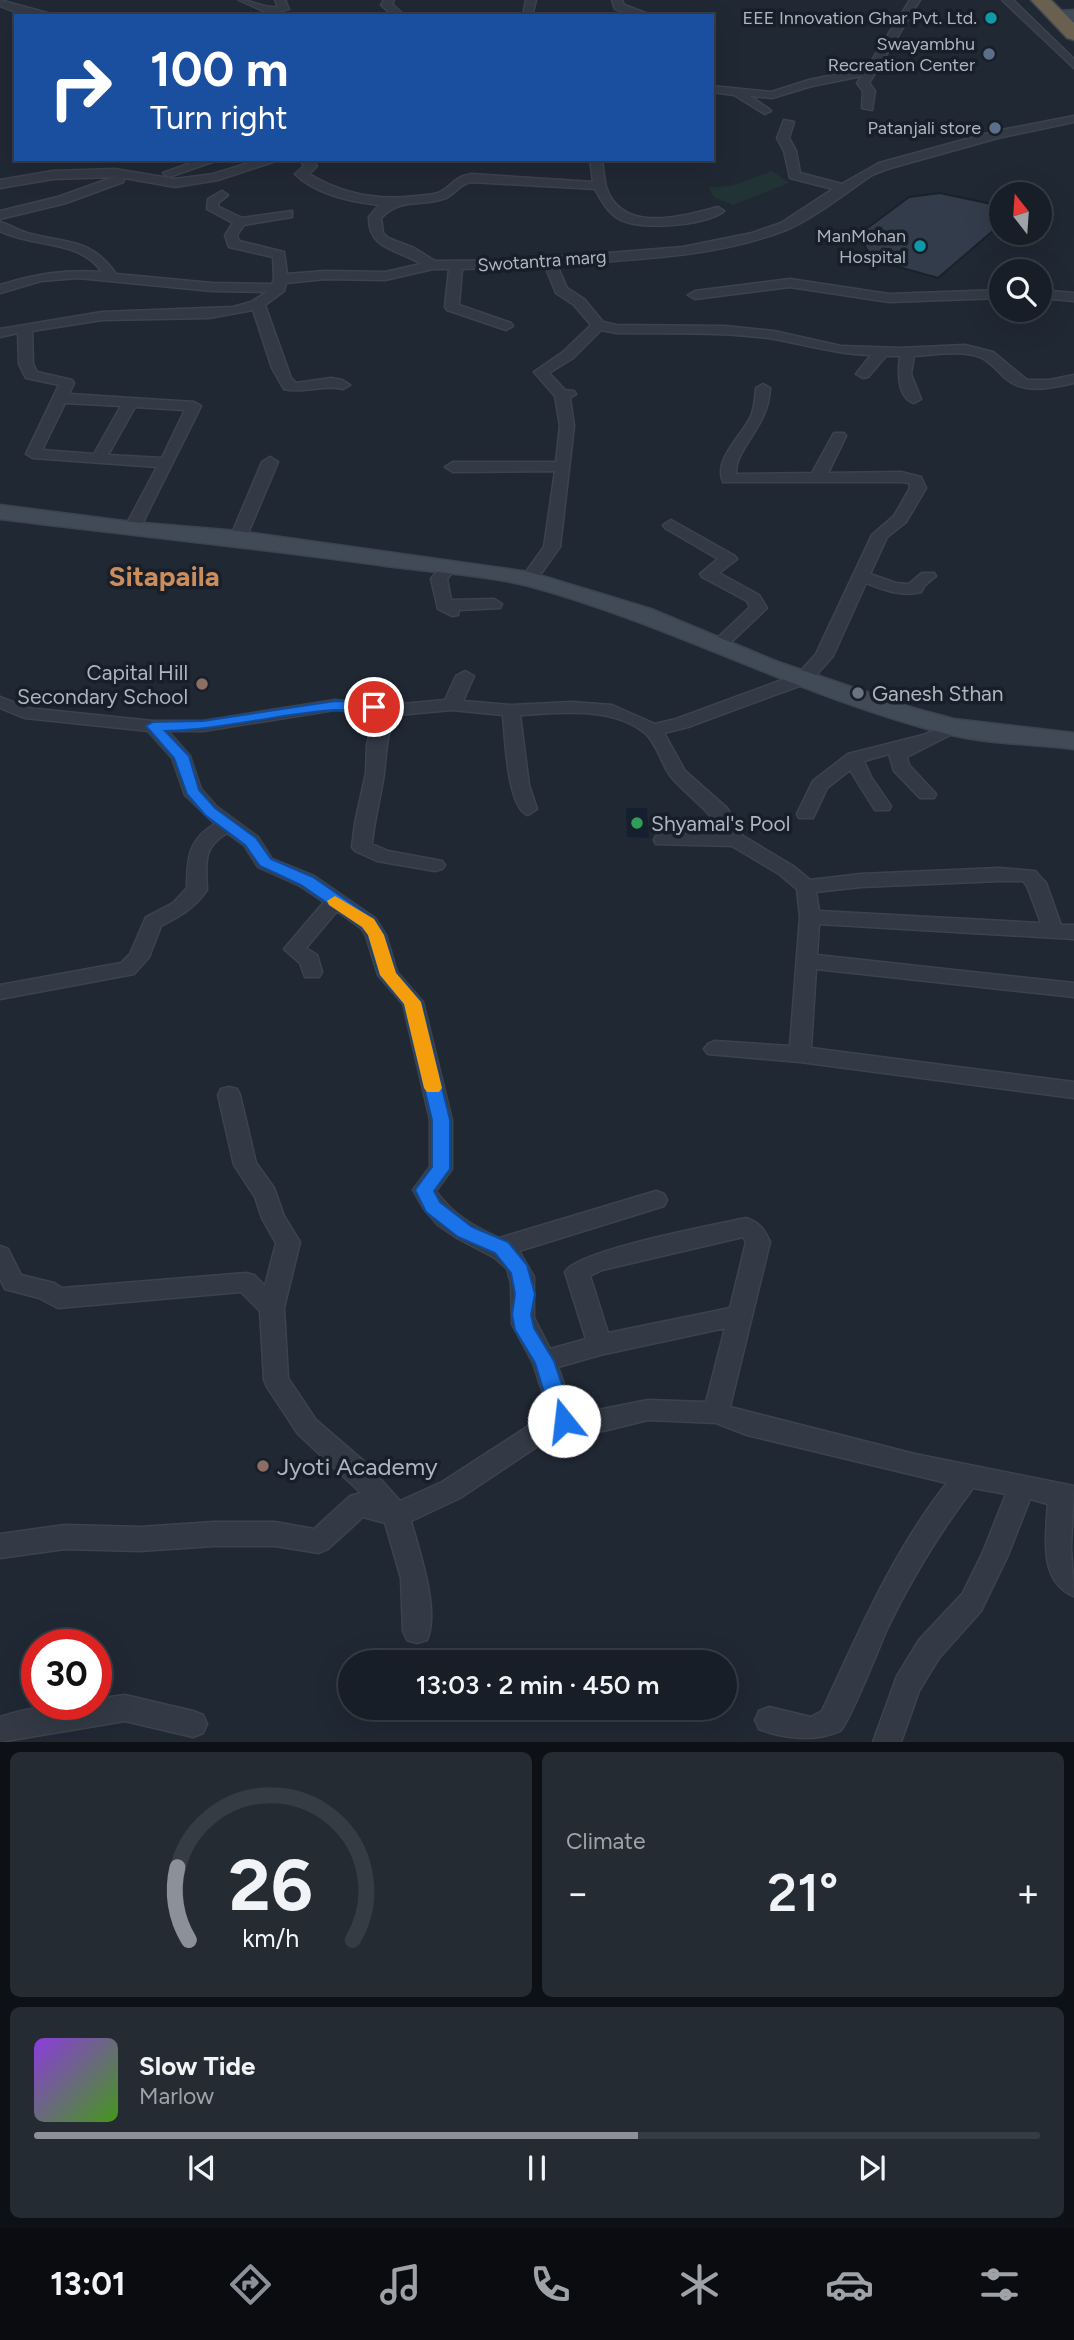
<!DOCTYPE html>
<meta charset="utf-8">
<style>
body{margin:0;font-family:Figtree,sans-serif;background:#252b33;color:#f1f3f6;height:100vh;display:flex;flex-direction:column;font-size:26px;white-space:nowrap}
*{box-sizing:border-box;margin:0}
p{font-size:23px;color:#9fa2a7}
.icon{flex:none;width:38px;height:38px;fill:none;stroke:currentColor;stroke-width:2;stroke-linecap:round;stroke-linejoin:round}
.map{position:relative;height:1742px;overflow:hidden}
.side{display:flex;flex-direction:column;gap:10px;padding:10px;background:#0d1015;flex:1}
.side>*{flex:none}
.top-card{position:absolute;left:14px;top:14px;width:700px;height:147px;border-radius:0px;box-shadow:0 7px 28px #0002,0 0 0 2px #363c44;background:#1a4fa0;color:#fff;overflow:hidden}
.needle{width:46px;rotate:343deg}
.buttons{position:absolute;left:989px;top:182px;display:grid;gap:14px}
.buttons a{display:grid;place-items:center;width:63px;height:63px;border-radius:50%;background:#181e27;box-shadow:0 7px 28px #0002,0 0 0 2px #363c44;font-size:35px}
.speed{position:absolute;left:21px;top:1629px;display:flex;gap:14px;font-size:35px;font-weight:700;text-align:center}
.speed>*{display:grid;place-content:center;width:91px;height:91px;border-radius:50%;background:#181e27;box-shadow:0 7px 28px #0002,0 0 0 2px #363c44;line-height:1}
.speed .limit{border:10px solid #d22;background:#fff;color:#111}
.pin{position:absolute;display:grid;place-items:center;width:60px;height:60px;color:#fff;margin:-30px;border:4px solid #fff;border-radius:50%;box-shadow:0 2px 7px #0007}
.me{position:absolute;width:77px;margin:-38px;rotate:344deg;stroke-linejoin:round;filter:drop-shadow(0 0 5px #0008)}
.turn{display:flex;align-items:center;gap:24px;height:147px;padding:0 21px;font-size:32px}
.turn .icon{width:91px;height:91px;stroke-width:2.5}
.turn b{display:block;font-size:49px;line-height:60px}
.big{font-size:52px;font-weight:600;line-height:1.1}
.side .card{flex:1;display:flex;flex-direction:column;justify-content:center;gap:10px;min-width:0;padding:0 24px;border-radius:10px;background:#252b33}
.side .dial{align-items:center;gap:0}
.dial svg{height:182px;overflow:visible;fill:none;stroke:#363c44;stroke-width:7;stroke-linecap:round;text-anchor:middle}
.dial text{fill:#f1f3f6;stroke:none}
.song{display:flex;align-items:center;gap:21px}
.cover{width:84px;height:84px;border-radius:10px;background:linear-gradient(135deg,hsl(270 70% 55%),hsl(100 70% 35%))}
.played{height:7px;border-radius:4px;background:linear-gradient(90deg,#8c9099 60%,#363c44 60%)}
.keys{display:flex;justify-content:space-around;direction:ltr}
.heat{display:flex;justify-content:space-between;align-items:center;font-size:38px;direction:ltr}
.side .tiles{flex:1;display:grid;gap:10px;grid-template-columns:1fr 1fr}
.card:last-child{grid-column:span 2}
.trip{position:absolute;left:338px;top:1650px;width:399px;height:70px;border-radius:35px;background:#181e27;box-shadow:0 7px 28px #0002,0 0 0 2px #363c44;font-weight:600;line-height:70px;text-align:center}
.tab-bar{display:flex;height:112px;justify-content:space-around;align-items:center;background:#0a0c10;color:#9fa2a7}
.tab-bar .icon{width:49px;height:49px}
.tab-bar .on{color:#8c9099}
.tab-bar b{font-size:32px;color:#f1f3f6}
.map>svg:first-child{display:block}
.green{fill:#213335}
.water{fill:#142030}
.building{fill:#323c4b;stroke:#1a212b;stroke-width:2}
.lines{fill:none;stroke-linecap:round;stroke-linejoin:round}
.street-casing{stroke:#3c434e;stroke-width:3}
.secondary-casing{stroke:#3c434e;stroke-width:3}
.highway-casing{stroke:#3d454f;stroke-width:3}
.street{fill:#333a45;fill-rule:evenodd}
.secondary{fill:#414a57;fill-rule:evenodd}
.highway{fill:#6a6050;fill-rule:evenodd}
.route{fill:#1a73e8;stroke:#114b97;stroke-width:2}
.slow{fill:#f59e0b}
.culture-dot{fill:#0f9aa8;stroke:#191f29;stroke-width:2.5}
.service-dot{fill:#5c6f8a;stroke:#191f29;stroke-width:2.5}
.education-dot{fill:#8d6e63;stroke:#191f29;stroke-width:2.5}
.worship-dot{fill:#6b7280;stroke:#191f29;stroke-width:2.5}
.leisure-dot{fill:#2e9e5b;stroke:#191f29;stroke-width:2.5}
.labels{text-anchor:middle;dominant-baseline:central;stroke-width:7;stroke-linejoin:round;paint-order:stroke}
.far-poi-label{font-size:18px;fill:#adb5c2;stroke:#191f29;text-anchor:end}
.far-street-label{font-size:18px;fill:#adb5c2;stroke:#191f29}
.poi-label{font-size:21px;fill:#adb5c2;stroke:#191f29;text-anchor:start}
.near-poi-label{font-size:24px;fill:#adb5c2;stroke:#191f29;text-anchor:start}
.district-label{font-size:28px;font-weight:bold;fill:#cc8d5d;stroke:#191f29}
</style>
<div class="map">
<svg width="1074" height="1742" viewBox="0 0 1074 1742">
<rect width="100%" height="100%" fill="#202834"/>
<path class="green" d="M772,171L789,183L733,205L714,197L709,187L731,186Z"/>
<path class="water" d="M626,808H647L649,838L627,837Z"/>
<path class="building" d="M940,193L1001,206V224L938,278L884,263L871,256L858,235L909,197Z"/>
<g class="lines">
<defs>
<path id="street" d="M0,0L51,14L52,16H26L0,6Z
M239,0C252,0 265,9 278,7L275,0H285L289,9L270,14Z
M384,0H394L392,4L405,16H393L381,5Z
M526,0H536L533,12L538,16L523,15Z
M612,0H622L624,5L654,16H637L615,9Z
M910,0H920L869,83L875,91L872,110L862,108L863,91L857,83L862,76L812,86L772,98L750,96L769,109L771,111L765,114L734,95L712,92V86L771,92L809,80L867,68Z
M1002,0H1013L1074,59V68Z
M1074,116V122L998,138L887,169L872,175C848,191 813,219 786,230C714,258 633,259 557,265L567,288L584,299L603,322L616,325L724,326L774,331L841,346L900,348L965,345L993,352L1027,380H1049L1074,375V383C1051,388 1024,395 1005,378C998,371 989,361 980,357C960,350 935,355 914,356L911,374L921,399L914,403C897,398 898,371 900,356H886L868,377L863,378L856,374L871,355C837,354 807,345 774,339C722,331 668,334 616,333L601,330L573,358L549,373L565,390L574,391L576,394L570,398L574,426L560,547L535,582L529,584L521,579L544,547L555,471L453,472L445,467L453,462H556L560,426L555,396L534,372L563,352L591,325L574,305L556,293L545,266L462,269L459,305L511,323L513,326L506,330L447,310L445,307L449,269H433L385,280L325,279L286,283L284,291L265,305L291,378L296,383L331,378L342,380L350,385L343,389C323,384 304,394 284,389L272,368L253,310L209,318L102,320L32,331L33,364L37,372L72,380L74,383L69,394L194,402L201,406L138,532H126L124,529L157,467L33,458L26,454L59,385L26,378L19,364L18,333L0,337V329L102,312L233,307L251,302L267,292L212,291L78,278L41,281L0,293V285C35,274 66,269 102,272C79,239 34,248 0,231V222C11,225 20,232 31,234C69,244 91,238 116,274L212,283L272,284L274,279L273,257L229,247L225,235L233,223L207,209L208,199L222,191L228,195L218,203L219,207L242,218L292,211V217L244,225L237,235L239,241L284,252L287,274L325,271L385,272L421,264C398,249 368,250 369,217L379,205C352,202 315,194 295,174L304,166L299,159H312L317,166L309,174C342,194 377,201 416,196C422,195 432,195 438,193C452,187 452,178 471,174L593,182L590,159H602C603,168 604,178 606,187C622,235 682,216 718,207L724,211C706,226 639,231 619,219C608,213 601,200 595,189L471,182C459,184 454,196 443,199C419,207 401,197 381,218L383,233L388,238L414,248L435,261L521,260L683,247L752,233L781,223L833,189L790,178L784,151L777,138L784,120L794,122L789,138L796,151L800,173L842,184L879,163L996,131ZM65,403L121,406L94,454L42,450ZM135,407L185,410L162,458L108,455Z
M202,159H221L169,177L163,173Z
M262,159H282L218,180L175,187L125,178L123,182L66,203L0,219V211L58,197L114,177L53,179L0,188V180L53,171L115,169L175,179L213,174Z
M790,279L889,294L1001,290V298L889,302L790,287L695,299L688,295L695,291Z
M1040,290L1074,293V301L1040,298Z
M763,384L770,388C769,427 735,447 736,474L812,473L834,433H844L846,436L828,473L901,472L921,477L926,488L906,522L887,537L870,574L896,583L909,584L922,573H934L936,576L925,585L921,592C902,597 884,590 866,583L833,656L810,682L688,727L664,733L685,771L727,808L743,836L793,866L810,880L861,874L999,868L1035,871L1046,883L1061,925H1074V939L819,924L817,955L1074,983V997L816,969L811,1048L1074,1082V1098L800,1062L708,1054L704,1049L708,1044L715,1041L790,1046L800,917L797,889L779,874L732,846L656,844L654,840L656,836L663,834H723C709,809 691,799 673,779C661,766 658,744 645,733C612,706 560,713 520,715L529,785L537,809L528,815C507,809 505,735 503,715L452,710L397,715C385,735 387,751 384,773C381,797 374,820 372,844L388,851L442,861L445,865L442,869L435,871L377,861L355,851L352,847L355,823L366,773L367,745L371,728L380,714L335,710L203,731H168L190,756L201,789L217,807L258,837L272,859L314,876L375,918L386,935L397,972L423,1002L452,1120V1169L436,1191C452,1214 474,1227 499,1238L656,1191L664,1194L667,1200L664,1206L519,1251L534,1277V1318L550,1349L586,1339L565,1272C577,1250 715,1225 746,1218C760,1223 764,1229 770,1242L730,1407L915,1454L1074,1486L1071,1547L1074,1596C1038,1582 1046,1535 1048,1504L1030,1499L1008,1555L981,1611L939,1658L919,1691L901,1742H873L897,1676L919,1640L963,1593L983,1552L1006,1494L973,1488C940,1532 911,1579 887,1629C879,1647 850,1722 840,1731C817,1742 784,1739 759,1729L755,1720L759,1711L769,1707L811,1717L822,1711C859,1632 893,1551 947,1483L747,1435L716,1423L648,1420L603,1431L564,1432L556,1434L460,1498L411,1521C419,1551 440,1610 427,1640L417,1643L407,1640L403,1631L401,1578L385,1523L363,1517L328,1549L319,1553L275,1546H214L140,1551L65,1549L0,1558V1534L65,1525L140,1527L214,1522H275L314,1529L350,1496L361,1493L298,1434L267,1387L264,1380L260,1311L241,1292L58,1308L39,1298L5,1289L0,1279V1246L8,1249L21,1275L54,1283L62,1288L246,1273L254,1275L265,1286L276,1243L262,1218L255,1197L234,1165L218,1095L221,1089L229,1087L237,1089L240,1095L256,1163L274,1188L284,1216L300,1242L284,1308L288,1378L316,1420L367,1464L400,1501L442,1482L538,1420L550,1415L533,1363L512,1324L511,1283L507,1269L495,1258L457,1238L438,1225L424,1209L413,1190L430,1167V1120L403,1004L378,975L366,936L361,928L337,911L306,948L317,955L322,972L319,977H305L300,963L284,949L324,902L300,886L258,867L244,845L227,833C202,848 206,863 207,890C195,908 180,916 161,926L149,957L134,974L0,999V985L121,963L130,954L146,917L173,903L187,888C187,860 188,839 215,824L185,795L172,758L148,731L25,718L0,708V697L28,708L153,721H203L335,700L391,705L445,700L456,676L465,671L474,676L463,701L511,705L572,702L612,705L655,724L676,719L798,674L816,654L872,535L894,516L910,488L909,483L901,482H723C713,459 742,436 751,416C755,407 755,398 756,388ZM999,881H1023L1027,886L1041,923L819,911L816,892L861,887ZM743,1237L746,1242L730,1308L608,1333L590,1276L602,1270ZM725,1328L706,1402L648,1400L603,1409L573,1410L558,1367L600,1355Z
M270,457L278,462L246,538L244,541H232L230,538L262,462Z
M671,520L735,556L737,559L719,573L759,595L767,608L725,648H713L711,644L750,607L747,601L702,577L700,574L718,559L665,528L663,525Z
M448,563L456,568L447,579L451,600L494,599L502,604L500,608L459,610L458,615L452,616L438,609L431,579L442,565Z
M952,722L961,727L958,731L907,757L909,765L936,794L934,798H920L894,771L889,754L864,761L871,777L891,806L889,810H875L850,770L827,788L813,818H799L797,814L813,781L848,754L923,735Z
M125,1695L193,1711L203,1715L207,1724L203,1733L193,1737L125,1721L0,1742V1717C32,1706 63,1704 96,1704V1699Z"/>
<path id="secondary" d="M1074,10V20L1056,21L1048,16L1056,11Z
M0,505L132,522L238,531L529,572L651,609L778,662L913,708L954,719L1074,733V749C1033,744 988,744 947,734C803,698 672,625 529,586C485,575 431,572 386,566C257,548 129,535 0,519Z"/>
<path id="highway" d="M1031,0H1051L1074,23V40L1067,38Z"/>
</defs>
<use href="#street" class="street-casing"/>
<use href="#secondary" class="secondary-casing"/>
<use href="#highway" class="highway-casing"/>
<use href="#street" class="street"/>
<use href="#secondary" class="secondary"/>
<use href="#highway" class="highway"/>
</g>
<path class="route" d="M335,701L374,703L381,707C371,717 348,709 334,710C277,714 222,730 165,731L189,756L199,790L215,808L256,838L271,859L313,877L374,919L384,935L396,973L421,1002L450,1120V1169L434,1191L440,1202L472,1227L508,1242L527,1265L535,1294L531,1315L534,1328L554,1361L574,1421L571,1427L564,1430L556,1427L553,1421L535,1363L515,1330L512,1315L515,1294L511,1273L495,1253L458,1237L426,1212L415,1190L432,1167V1120L404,1004L380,975L368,935L362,927L301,885L260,866L245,845L205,815L187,794L174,758L146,726L153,722L203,721Z"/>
<path class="slow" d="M335,896L374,919L384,935L396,973L421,1002L442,1088L439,1092H427L424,1088L404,1004L380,975L368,935L362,927L329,905L327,901Z"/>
<g class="culture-dot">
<circle cx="991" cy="18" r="7"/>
<circle cx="920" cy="246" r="7"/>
</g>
<g class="service-dot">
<circle cx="989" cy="54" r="7"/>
<circle cx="995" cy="128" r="7"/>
</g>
<g class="education-dot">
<circle cx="202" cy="684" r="7"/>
<circle cx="263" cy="1466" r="7"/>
</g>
<circle class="worship-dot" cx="858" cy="693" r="7"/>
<circle class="leisure-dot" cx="637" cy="823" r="7"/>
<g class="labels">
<g class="far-poi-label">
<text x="977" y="18">EEE Innovation Ghar Pvt. Ltd.</text>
<text x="975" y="44">Swayambhu<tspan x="975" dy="21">Recreation Center</tspan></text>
<text x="981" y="128">Patanjali store</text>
<text x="906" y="236">ManMohan<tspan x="906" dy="21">Hospital</tspan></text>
</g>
<g class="far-street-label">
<text transform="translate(542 261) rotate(-4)">Swotantra marg</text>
</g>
<g class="poi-label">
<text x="188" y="672" text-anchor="end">Capital Hill<tspan x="188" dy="24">Secondary School</tspan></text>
<text x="872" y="693">Ganesh Sthan</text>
<text x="651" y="823">Shyamal's Pool</text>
</g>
<g class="near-poi-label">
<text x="277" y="1466">Jyoti Academy</text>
</g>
<g class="district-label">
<text x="164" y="576">Sitapaila</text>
</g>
</g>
</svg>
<div class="buttons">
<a><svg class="needle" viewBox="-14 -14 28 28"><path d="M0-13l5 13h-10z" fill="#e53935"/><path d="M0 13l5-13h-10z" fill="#9fa2a7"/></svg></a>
<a><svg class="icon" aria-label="search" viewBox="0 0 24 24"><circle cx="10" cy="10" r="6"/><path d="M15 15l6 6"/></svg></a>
</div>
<div class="speed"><div class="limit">30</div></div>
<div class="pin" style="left:374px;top:707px;background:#d93025"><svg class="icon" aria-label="arrive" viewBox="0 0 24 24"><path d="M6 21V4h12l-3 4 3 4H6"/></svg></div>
<svg class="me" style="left:564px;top:1421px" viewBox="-20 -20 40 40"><circle r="19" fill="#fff"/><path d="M0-13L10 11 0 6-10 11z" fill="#1a73e8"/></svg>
<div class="trip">13:03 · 2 min · 450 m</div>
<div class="top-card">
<div class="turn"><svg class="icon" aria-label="right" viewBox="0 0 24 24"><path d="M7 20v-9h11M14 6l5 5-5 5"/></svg><div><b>100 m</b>Turn right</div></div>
</div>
</div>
<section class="side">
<div class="tiles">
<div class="card dial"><svg viewBox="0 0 100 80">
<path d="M14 69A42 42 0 1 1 86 69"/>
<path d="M14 69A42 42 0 0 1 9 37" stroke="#8c9099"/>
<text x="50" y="56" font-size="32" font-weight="700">26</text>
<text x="50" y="72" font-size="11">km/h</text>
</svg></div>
<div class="card"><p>Climate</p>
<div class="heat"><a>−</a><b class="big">21°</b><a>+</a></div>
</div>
<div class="card">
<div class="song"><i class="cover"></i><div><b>Slow Tide</b><p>Marlow</p></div></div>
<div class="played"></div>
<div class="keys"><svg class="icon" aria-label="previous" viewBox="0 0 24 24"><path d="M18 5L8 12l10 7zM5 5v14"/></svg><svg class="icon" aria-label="pause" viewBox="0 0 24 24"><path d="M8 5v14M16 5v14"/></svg><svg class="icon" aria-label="next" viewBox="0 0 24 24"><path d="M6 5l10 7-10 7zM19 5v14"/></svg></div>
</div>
</div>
</section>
<nav class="tab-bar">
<b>13:01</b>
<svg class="icon on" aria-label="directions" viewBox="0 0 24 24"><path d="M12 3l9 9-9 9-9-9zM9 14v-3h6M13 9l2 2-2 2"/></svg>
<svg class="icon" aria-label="music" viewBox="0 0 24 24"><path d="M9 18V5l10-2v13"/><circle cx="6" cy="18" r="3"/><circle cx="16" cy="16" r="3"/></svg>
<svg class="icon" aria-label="phone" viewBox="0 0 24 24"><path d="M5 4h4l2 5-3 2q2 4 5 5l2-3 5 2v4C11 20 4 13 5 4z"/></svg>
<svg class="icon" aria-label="climate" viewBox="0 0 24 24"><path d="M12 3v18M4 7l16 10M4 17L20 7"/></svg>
<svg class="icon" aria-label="car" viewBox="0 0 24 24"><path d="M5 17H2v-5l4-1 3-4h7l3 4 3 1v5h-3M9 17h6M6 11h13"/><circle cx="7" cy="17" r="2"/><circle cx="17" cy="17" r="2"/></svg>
<svg class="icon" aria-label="filters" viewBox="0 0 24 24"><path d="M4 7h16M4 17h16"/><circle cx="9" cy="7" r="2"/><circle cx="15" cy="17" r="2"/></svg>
</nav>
